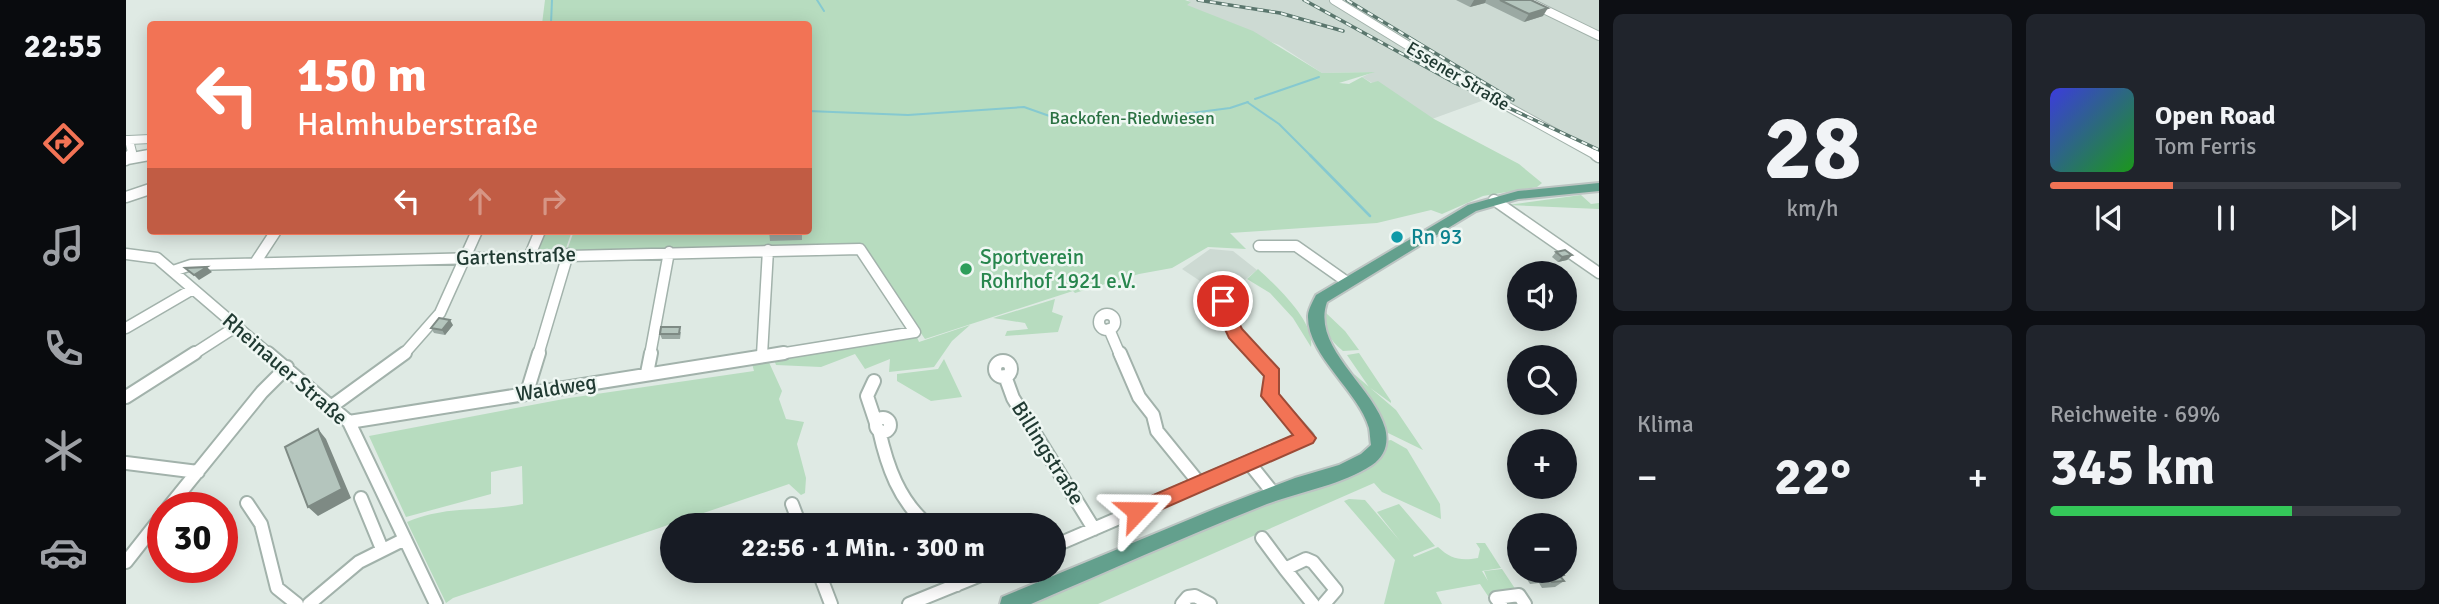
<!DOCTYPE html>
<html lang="de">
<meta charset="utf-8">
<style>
body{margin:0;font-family:Signika,sans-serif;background:#20242c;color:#f1f3f6;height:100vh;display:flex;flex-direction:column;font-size:26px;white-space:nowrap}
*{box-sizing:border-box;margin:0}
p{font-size:23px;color:#9ea1a6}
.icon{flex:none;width:38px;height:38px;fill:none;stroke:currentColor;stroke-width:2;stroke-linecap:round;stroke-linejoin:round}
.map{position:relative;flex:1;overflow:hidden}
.side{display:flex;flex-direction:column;gap:14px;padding:14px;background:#0d0f14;width:840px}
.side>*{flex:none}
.top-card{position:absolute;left:21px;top:21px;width:665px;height:214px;border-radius:7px;box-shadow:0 4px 18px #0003;background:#f27355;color:#fff;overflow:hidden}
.buttons{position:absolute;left:1381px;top:261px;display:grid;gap:14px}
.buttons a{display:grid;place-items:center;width:70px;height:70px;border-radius:50%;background:#171b24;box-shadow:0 4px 18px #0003;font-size:35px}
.speed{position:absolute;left:21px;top:492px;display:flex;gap:14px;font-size:35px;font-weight:700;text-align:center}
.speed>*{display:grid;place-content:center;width:91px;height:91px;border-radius:50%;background:#171b24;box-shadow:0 4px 18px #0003;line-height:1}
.speed .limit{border:10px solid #d22;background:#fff;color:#111}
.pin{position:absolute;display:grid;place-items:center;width:60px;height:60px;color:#fff;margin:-30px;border:4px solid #fff;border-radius:50%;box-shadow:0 2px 7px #0007}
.me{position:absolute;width:77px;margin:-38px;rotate:67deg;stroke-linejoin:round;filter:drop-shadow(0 0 5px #0008)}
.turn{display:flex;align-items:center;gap:24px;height:147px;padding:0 35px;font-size:32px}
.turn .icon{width:91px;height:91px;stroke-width:2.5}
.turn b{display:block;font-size:49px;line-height:60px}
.lanes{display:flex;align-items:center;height:66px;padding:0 35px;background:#0003;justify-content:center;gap:35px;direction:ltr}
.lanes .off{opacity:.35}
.big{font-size:52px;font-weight:700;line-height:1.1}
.side .card{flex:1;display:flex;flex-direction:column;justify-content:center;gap:10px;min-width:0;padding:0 24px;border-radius:10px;background:#20242c}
.side .dial{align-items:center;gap:0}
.dial b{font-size:91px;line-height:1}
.song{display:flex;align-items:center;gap:21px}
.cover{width:84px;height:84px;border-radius:10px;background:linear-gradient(135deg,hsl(240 70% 55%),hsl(120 70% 35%))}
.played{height:7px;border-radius:4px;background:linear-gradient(90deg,#f27355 35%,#363941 35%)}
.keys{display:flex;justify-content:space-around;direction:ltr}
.heat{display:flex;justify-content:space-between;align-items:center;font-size:38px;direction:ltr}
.charge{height:10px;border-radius:5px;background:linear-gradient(90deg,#34c759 69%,#363941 0)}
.side .tiles{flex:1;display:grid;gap:14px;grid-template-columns:repeat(2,1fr)}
.trip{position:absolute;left:534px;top:513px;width:406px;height:70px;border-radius:35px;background:#171b24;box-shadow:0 4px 18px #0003;font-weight:700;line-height:70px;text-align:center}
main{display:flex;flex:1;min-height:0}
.tab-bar{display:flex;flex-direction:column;width:126px;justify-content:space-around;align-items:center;background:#090b0e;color:#9ea1a6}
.tab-bar .icon{width:49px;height:49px}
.tab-bar .on{color:#f27355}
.tab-bar b{font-size:32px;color:#f1f3f6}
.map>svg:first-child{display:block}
.built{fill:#cddad3}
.green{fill:#b7dcbf}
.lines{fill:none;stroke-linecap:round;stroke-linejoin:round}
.stream-far1{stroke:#86c9d0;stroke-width:2}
.stream{stroke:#86c9d0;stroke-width:2.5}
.minor-far2-casing{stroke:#a2b2ab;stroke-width:10}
.minor-far1-casing{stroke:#a2b2ab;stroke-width:13}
.minor-casing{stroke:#a2b2ab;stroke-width:16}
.major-casing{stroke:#bcc4c2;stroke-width:4}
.minor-far2{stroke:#fff;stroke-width:8}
.minor-far1{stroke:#fff;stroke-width:10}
.minor{stroke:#fff;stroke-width:12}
.major{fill:#63a08d;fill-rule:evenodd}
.rail-casing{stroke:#5a766d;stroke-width:3.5}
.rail{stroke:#eff7f3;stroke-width:2;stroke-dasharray:6;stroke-linecap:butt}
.wall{fill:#9ba9a3}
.shaded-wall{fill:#7e8a84}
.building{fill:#b4c5bd;stroke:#7e8a84;stroke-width:2}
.route{fill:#f27355;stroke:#9d4b37;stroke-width:2}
.culture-dot{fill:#0f9aa8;stroke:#eff7f3;stroke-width:2.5}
.leisure-dot{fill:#2e9e5b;stroke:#eff7f3;stroke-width:2.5}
.labels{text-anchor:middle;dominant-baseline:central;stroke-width:5;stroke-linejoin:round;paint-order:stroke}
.far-street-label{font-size:18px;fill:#203a32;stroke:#eff7f3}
.far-park-label{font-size:18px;fill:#2a7142;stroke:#eff7f3}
.culture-label{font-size:21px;fill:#0d838f;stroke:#eff7f3;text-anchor:start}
.street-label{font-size:21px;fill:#203a32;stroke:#eff7f3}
.leisure-label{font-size:21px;fill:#27864d;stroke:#eff7f3;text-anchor:start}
</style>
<main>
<nav class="tab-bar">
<b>22:55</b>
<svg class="icon on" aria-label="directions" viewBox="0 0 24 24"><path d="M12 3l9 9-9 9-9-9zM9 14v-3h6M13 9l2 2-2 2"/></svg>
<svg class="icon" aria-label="music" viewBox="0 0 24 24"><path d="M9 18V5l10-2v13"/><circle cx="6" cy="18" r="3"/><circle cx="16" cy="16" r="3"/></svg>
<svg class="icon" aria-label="phone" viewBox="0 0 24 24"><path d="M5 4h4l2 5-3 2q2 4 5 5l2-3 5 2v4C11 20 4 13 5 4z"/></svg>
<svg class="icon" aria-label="climate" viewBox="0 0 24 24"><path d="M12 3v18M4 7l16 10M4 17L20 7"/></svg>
<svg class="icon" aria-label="car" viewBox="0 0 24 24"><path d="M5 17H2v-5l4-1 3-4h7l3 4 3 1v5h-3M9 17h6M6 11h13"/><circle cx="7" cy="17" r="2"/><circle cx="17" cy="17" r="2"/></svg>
</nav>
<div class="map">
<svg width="1473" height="604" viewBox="0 0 1473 604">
<rect width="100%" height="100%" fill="#dfeae4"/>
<path class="built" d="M1062,0H1473V153L1372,95L1306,119L1236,77L1247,72L1196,73L1153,45L1087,20L1058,5L1064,2Z
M1084,249L1107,251L1131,270L1098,297L1056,269Z"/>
<path class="green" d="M419,0H1059L1065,2L1061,5L1127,31L1196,73L1249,72L1213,83L1223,84L1236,77L1245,83L1252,81L1308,119L1393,164L1416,183L1411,187L1357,196L1316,214L1305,210L1251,223L1104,233L1120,249L1082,247L1046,268L1013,274L949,293L947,291L799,339L740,254L676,247L441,250L448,231H682V24H416Z
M1455,195L1465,204L1473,203V209L1382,205Z
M420,231H446L440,248L413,250Z
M1132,269C1150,286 1189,321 1185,347L1167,318L1144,293L1121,279Z
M929,299L926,312L937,316L932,332L879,336L881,331L902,329L899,323L867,318Z
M1198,311L1219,331L1233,350L1217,351C1203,340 1198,329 1198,311Z
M844,325L826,341L808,367L763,372L764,359L739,369L729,354L695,367L650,365L647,357L790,335L793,342Z
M1233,353L1265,401V403L1243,387L1221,355Z
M641,358L656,391L653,399L660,419L678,422L671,444L680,478L679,493L675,495L663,484L327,598L320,603L281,522C325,504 353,513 397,504L396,466L365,472V494L280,517L243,436L443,398L628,371L625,360Z
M818,359L836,397L805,401L771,381V374L812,369Z
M1228,374L1270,410L1297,450L1260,432Z
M1265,440L1281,449L1314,504L1315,519L1256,492L1248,483L972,604H898L1149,499L1244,465L1252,460L1259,441Z
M1223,499L1239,500L1274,541L1251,512L1273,504L1309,546L1287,555L1288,557L1312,547C1325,559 1334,561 1352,558L1354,549L1350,543H1359L1375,568L1356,571L1362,581L1358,571L1376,569L1390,590L1362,596L1354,584L1310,592L1316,604H1258L1269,560L1218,501Z"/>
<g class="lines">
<path class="stream-far1" d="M691,0L698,11
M425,24L426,0
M1129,99L1193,77
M1121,102L1153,124L1186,157
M682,111L782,115L898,107L932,119L969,121L1019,119L1104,108L1122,102"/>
<path class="stream" d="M1184,155L1244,216"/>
<defs>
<path id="minor-far2" d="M1208,0L1377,104L1473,157
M1399,0L1473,36
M0,140H3L6,152L2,157
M3,140L24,139
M13,157L24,155"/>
<path id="minor-far1" d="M1470,155L1473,157
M1,159L23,155
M0,160L4,155
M0,197L24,189
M1368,200L1473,273
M1133,246H1170L1221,282
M0,254L31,258L144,355
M404,255L414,231
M129,263L150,231
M47,271L65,265L734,249L789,332L647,355
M1089 307a7 7 0 1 1 14 0a7 7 0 1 1-14 0Z
M1100,314L1109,333L1128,355
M973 322a8 8 0 1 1 16 0a8 8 0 1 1-16 0Z
M0,328L67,289
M983,329L994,355
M66,355L111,326
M277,355L314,313L351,231
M412,355L442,254
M524,355L543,252
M636,355L642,250"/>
<path id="minor" d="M142,353L223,422L310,604
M994,353L1013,397L1027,415L1031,431L1074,484
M869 369a8 8 0 1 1 16 0a8 8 0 1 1-16 0Z
M521,373L525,353
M879,376L887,398L968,529
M748,381L741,396L750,423
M401,392L413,353
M0,397L69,353
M206,406L279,353
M750 425a7 7 0 1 1 14 0a7 7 0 1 1-14 0Z
M223,422L658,353
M753,430C761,466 773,501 802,525
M0,463L72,472
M1124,464L1148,494
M235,498L256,549
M121,503L135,524L151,588L171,604
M666,504L674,525
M42,508L136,392L161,367
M1136,538L1159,569L1180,559L1187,562L1210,590L1198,604
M928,546L1181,437L1144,396L1146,374L1127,353
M0,562L37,515
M1159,569L1187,604
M692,570L705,604
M824,570L831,585
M911,570L921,588
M183,604L233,562L279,539
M783,604L867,570
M1056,604L1062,597L1069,596L1084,604
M1375,604L1370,598L1393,595L1399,604"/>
<path id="major" d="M1473,183V191L1392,199L1350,211L1201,302C1185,347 1247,386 1259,428C1263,443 1259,456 1246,465C1214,486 1171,492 1136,506C1058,537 982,571 905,604H874L876,597L1091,508L1169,478L1213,465L1235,454L1245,445C1244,439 1244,433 1243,428C1233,392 1181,355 1182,316C1182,310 1187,301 1190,295L1342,205L1392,191Z"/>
</defs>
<use href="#minor-far2" class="minor-far2-casing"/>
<use href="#minor-far1" class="minor-far1-casing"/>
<use href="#minor" class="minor-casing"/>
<use href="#major" class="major-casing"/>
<use href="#minor-far2" class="minor-far2"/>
<use href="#minor-far1" class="minor-far1"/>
<use href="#minor" class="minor"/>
<use href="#major" class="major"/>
<defs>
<path id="rail" d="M1072,0L1154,13L1217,31
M1178,0L1329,83L1473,150
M1221,0L1387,100"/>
</defs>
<use href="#rail" class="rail-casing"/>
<use href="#rail" class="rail"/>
</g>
<path class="wall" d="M1330,0H1405L1417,16L1398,22L1359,3L1344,7Z
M643,231H676V240L644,241Z
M1430,252L1446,255L1441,260L1432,262L1426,257Z
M327,325L319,335L308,333L305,328Z
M555,332L554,339H536L534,334Z
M1393,546V568L1383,553Z
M1395,570H1435L1438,575L1436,577L1438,581L1429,587L1416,588L1413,583L1404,584Z"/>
<path class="shaded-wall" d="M1348,0H1360L1359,3L1344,7Z
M1422,8L1417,16L1398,22L1403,14Z
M1446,255L1441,260L1432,262L1436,257Z
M81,267L86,272L73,280L68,275Z
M324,320L327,325L319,335L316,330Z
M192,429L200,439L225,498L192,516L182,507Z"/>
<path class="building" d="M1374,0H1405L1422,8L1403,14Z
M1439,250L1446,255L1436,257L1430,252Z
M81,267L68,275L59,268Z
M313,318L324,320L316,330L305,328Z
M535,327H554L553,334H534Z
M192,429L216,489L182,507L159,447Z
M1408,570H1435L1438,575L1434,576L1438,581L1426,582L1422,577L1413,578Z"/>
<path class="route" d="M1097,295L1113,308L1109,315L1116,329L1153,369V394L1190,438L1187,443L1018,517L1011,520L1004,517L1001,511L1004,505L1167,435L1135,396L1138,376L1103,338L1092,314L1095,309L1089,301Z"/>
<circle class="culture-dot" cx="1271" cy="237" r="7"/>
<circle class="leisure-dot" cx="840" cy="269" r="7"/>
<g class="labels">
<g class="far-street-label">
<text transform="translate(1332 76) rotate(31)">Essener Straße</text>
</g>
<g class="far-park-label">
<text x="1006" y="118">Backofen-Riedwiesen</text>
</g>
<g class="culture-label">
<text x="1285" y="237">Rn 93</text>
</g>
<g class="street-label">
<text transform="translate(390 256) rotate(-2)">Gartenstraße</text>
<text transform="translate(159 369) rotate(41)">Rheinauer Straße</text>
<text transform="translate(430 388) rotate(-9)">Waldweg</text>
<text transform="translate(922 453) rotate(58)">Billingstraße</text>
</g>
<g class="leisure-label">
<text x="854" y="257">Sportverein<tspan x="854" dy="24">Rohrhof 1921 e.V.</tspan></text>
</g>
</g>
</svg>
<div class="buttons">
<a><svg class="icon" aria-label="sound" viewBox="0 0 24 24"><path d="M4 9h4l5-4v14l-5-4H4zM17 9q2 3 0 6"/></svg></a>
<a><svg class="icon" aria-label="search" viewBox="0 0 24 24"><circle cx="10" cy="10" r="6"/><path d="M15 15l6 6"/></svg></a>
<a>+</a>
<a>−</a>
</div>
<div class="speed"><div class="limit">30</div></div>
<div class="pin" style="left:1097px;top:301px;background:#d93025"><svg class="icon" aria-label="arrive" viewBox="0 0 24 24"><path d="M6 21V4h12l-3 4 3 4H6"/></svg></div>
<svg class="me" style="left:1011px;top:511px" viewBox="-20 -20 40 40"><path d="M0-17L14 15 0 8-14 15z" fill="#f27355" stroke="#fff" stroke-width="4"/></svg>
<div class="trip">22:56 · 1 Min. · 300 m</div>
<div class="top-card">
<div class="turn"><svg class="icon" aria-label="left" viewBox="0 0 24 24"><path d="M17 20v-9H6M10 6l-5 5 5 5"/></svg><div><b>150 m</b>Halmhuberstraße</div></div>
<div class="lanes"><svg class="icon" aria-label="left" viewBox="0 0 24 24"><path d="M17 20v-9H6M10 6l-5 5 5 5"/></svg><svg class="icon off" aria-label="ahead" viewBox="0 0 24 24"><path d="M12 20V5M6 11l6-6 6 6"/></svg><svg class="icon off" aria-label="right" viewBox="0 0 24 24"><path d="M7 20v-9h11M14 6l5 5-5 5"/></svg></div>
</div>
</div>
<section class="side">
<div class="tiles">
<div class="card dial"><b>28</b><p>km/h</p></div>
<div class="card">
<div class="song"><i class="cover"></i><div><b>Open Road</b><p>Tom Ferris</p></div></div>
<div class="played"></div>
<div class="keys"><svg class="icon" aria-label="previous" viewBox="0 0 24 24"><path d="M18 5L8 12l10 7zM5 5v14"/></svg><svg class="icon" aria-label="pause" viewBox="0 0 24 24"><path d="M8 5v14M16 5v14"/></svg><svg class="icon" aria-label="next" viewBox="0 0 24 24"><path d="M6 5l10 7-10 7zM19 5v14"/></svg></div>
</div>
<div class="card"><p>Klima</p>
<div class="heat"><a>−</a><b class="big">22°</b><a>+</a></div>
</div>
<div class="card"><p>Reichweite · 69%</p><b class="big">345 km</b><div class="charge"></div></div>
</div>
</section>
</main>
